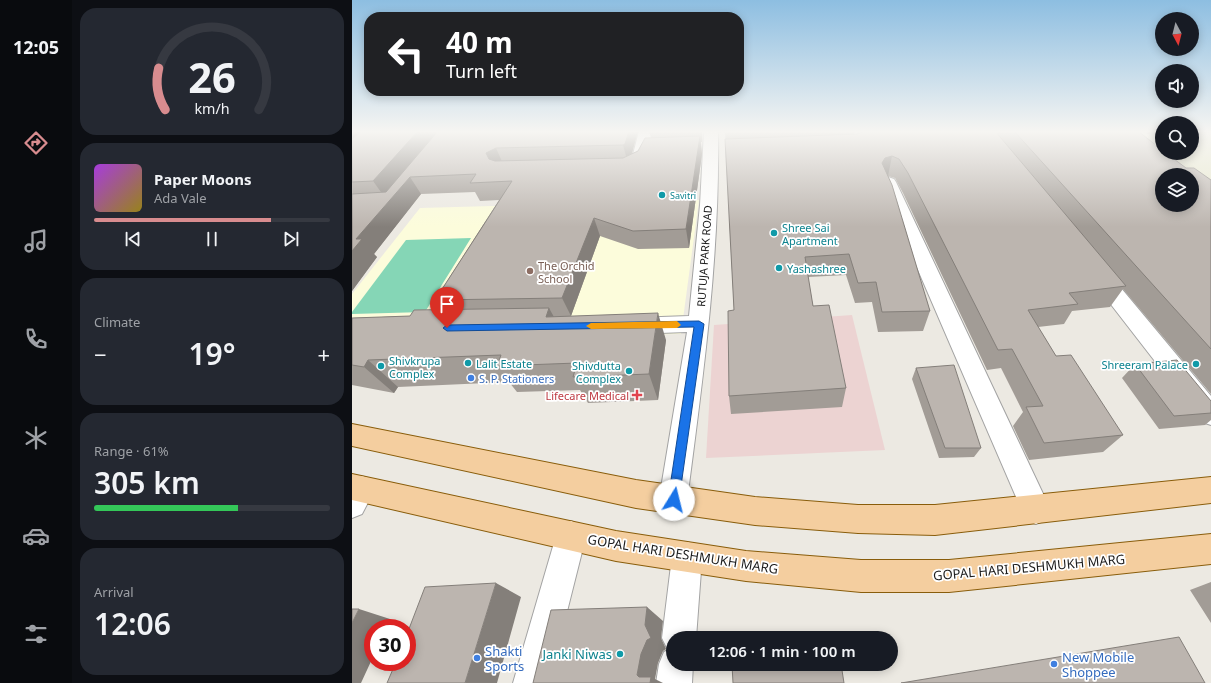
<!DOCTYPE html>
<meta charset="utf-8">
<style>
body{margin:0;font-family:"Noto Sans",sans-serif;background:#242831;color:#f1f3f6;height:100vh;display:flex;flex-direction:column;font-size:15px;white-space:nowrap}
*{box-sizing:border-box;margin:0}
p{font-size:13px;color:#9ea1a6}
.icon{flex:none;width:22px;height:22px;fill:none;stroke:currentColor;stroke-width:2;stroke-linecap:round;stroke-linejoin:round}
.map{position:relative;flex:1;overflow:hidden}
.panel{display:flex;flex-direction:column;gap:8px;padding:8px;background:#0d0f14;width:280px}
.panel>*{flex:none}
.guide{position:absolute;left:12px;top:12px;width:380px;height:84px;border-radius:16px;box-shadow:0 2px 10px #0003;background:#202124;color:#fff;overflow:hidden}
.needle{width:26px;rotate:173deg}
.fabs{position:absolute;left:803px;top:12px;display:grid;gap:8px}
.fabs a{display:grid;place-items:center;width:44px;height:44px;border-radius:50%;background:#171b24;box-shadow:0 2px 10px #0003;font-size:20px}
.speed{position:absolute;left:12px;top:619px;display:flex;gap:8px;font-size:20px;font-weight:700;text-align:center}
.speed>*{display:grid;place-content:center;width:52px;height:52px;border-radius:50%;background:#171b24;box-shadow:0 2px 10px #0003;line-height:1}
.speed .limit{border:6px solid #d22;background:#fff;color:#111}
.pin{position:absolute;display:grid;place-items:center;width:34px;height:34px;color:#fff;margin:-41px -17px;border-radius:50% 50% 50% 0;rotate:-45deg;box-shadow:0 0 4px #0007}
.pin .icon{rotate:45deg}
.me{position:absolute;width:44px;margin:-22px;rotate:9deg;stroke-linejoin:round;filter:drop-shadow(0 0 3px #0008)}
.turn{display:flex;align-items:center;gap:14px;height:84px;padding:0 16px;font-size:18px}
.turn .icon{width:52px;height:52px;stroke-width:2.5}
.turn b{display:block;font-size:28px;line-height:34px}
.big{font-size:30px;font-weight:600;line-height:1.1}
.panel .card{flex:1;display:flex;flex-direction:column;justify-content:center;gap:6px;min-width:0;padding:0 14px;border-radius:16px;background:#242831}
.panel .dial{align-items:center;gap:0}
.dial svg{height:104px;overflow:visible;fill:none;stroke:#363941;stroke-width:7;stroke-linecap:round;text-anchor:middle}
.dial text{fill:#f1f3f6;stroke:none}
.song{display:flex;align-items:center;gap:12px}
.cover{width:48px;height:48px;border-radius:6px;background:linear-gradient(135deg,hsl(280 70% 55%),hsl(50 70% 35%))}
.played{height:4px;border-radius:2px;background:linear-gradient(90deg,#d88c8f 75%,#363941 75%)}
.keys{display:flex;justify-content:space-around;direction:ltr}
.heat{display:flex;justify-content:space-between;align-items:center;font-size:22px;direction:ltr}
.charge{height:6px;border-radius:3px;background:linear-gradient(90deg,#34c759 61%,#363941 0)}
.trip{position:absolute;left:314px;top:631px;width:232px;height:40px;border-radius:20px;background:#171b24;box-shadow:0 2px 10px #0003;font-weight:600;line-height:40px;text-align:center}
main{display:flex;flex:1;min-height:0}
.menu{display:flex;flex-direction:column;width:72px;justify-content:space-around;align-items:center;background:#090b0e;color:#9ea1a6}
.menu .icon{width:28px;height:28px}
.menu .active{color:#d88c8f}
.menu b{font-size:18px;color:#f1f3f6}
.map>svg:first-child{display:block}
.commercial{fill:#ecd3d2}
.education{fill:#fcfcdb}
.farmland{fill:#e9eace}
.pitch{fill:#85d6b6}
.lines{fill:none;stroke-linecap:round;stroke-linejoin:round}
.minor-casing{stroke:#a3a3a3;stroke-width:2}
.major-casing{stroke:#895d0b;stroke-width:2}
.minor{fill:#fff;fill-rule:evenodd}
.major{fill:#f4ce9f;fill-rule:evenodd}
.wall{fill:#a29c96}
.shaded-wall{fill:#847f7a}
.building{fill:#bcb5af;stroke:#847f7a;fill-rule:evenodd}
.route{fill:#1a73e8;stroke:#114b97}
.slow{fill:#f59e0b}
.culture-dot{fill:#0f9aa8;stroke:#fff;stroke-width:1.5}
.education-dot{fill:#8d6e63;stroke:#fff;stroke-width:1.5}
.shop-dot{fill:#3f7fe0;stroke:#fff;stroke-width:1.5}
.health-dot{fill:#e0444e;stroke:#fff;stroke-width:1.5}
.labels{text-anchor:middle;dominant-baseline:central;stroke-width:3.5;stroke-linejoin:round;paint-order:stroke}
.far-culture-label{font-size:9px;fill:#0d838f;stroke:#fff;text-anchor:start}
.culture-label{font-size:11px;fill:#0d838f;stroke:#fff;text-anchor:start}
.street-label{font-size:11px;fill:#1c1c1c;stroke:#fff}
.education-label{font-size:11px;fill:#785e54;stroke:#fff;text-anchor:start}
.shop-label{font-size:11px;fill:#366cbe;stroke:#fff;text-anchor:start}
.health-label{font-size:11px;fill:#be3a42;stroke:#fff;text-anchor:end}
.near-street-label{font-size:13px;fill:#1c1c1c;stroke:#fff}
.near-shop-label{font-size:13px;fill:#366cbe;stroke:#fff;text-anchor:start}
.near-culture-label{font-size:13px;fill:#0d838f;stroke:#fff;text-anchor:end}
</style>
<main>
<nav class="menu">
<b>12:05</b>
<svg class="icon active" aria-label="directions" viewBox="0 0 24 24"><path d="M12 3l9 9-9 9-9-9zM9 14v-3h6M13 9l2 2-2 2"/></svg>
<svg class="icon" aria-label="music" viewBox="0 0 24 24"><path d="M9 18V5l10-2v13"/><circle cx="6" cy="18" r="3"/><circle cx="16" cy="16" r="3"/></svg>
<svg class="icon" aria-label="phone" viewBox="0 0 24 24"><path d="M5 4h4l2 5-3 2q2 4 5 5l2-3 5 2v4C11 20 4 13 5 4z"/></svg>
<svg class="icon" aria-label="climate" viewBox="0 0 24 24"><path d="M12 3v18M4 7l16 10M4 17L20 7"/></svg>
<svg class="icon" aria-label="car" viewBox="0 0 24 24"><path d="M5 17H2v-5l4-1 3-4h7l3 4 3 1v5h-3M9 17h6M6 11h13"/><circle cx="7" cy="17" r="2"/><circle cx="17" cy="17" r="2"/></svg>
<svg class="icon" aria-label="filters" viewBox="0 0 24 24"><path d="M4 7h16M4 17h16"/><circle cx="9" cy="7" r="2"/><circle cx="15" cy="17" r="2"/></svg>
</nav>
<section class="panel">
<div class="card dial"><svg viewBox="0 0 100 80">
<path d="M14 69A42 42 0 1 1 86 69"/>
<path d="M14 69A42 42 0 0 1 9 37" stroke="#d88c8f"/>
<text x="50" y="56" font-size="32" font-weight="700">26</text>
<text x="50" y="72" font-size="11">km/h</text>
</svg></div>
<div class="card">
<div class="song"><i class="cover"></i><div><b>Paper Moons</b><p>Ada Vale</p></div></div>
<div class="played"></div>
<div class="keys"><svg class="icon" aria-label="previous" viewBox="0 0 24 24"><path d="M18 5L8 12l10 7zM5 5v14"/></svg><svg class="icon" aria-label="pause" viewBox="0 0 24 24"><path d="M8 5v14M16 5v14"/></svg><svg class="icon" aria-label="next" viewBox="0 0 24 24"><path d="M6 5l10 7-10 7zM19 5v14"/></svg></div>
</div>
<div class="card"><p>Climate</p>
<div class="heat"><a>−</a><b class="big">19°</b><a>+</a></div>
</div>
<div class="card"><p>Range · 61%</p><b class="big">305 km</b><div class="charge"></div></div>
<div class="card"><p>Arrival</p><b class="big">12:06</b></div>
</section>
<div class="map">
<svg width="859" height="683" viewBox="0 0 859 683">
<rect width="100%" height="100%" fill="#ece9e2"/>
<path class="commercial" d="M500,315L533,450L354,458L362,325Z"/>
<path class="education" d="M347,200L329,334L0,340V294L68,208Z"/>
<path class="farmland" d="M840,131H859V194L840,175H835L785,133L810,132V153H840Z"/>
<path class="pitch" d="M119,238L73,312L0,314V312L54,240Z"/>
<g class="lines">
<defs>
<path id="minor" d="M287,131H301C297,146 297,177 275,171L272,168L279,162Z
M352,131H366C368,255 351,378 335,500L331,510L321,514L311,510L307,500L335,332L281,334L273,332L270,326L273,320L281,318L337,316L348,205Z
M536,177L542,179L544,182L694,500L698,510L694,520L684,524L674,520L528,182L530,179Z
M747,268L754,270L859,396V425L850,422L740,280L737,275L740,270Z
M9,476L19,479L23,489L10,514L0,518V479Z
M219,521L229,526L234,536L197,683H161L204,536L209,526Z
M335,542L346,546L350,557L344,638H321V664H341L340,683H304L307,664L312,652L316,650L310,638L320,557L324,546Z"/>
<path id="major" d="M0,424L284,480L403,497L506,505H583L859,477V503L583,535L506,533L403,525L284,508L0,446Z
M0,474L264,531L394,551L509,560H597L859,534V564L597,592H509L394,581L264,561L0,500Z"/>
</defs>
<use href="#minor" class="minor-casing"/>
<use href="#major" class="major-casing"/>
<use href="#minor" class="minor"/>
<use href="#major" class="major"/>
</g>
<path class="wall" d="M0,131H286L279,154L286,151L299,138L297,131H350V142H349L350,154L337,248L286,249L248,236L219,316L314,340L306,400L236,403L228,390L165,392L157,382L46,387L42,393L0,385V318L58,316L90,309L83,300L147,200L128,201L123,192L69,194L22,254L25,257L0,291Z
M373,131H502V135L514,131H786L834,168L859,180V394L771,289L758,307L720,311L712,324L686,327L704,356L771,435L751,452L677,460L661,426L671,412L649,368L635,370L551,193L543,178L536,176L578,311L571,331L526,332L520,302L503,303L494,275L456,277L461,306L494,388L490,407L379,414L377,396L382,310Z
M791,131H810V133L795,134Z
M783,364L859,401V420L853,425L807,429L770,378Z
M564,368L629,448L622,457L587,458L560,379Z
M859,582V623L838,590Z"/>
<path class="shaded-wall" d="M0,131H18L5,144L0,137Z
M66,131H91L34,199L21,181Z
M277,131H286L278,161L276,163L271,145Z
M349,131H350V142Z
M501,131H502L501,141L499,143Z
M348,136L350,154L337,248L334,229Z
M144,148L152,166L143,171L134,153Z
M540,156L536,176L530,178V163L533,158Z
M58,177L69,194L22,254L25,257L0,291V251L4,239Z
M242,218L248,236L219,316L210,298Z
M197,308L212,335L194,317Z
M306,313L314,340L306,400L297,374Z
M16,360L46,387L42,393L12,367Z
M144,583L169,597L145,683H113Z
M295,607L311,621L309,638L314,649L311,651L306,663L303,679L311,683H298L287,677L285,675Z
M7,609L38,619L34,628H21V657L9,683H0V623Z"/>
<path class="building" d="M9,131H66L21,181L0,182V139Z
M86,131H277L273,144L271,145L144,148L134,153L137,159L143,161L271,158L286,151L293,138L348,136L334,229L281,231L242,218L210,298L83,300L160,181L118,183L124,174L58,177L4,239H10L0,251V194L34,192Z
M514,131H643L774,286L717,293L726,304L676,310L704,356L719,355L771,435L692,443L674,407L691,406L660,349L646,350L556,173L547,159L540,156L533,158L530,163L540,185L578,311L530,312L524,282L506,283L497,254L453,257L461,306L477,305L494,388L377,396L376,311L382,310L373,139L505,134Z
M662,131H786L810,150V153H814L834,168H842L859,180V349ZM810,175H840V205H810Z
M197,308L194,317L306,313L297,374L221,377L225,363L145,366L149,355L16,360L12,367L0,365V318L58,316L62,310Z
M825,360L859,401V413L822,416L783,364Z
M602,365L629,448H593L564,368Z
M144,583L113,683H35L44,662H55V634L73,587Z
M295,607L293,625L299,638L295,640L289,654L285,675L287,677H299L298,683H181L199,610Z
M0,609H7L0,623Z
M827,637L853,683H549Z
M392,664H489L492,683H381L380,665Z"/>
<linearGradient id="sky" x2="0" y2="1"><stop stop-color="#8dbee1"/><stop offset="0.58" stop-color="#f6f5f2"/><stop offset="1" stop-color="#f6f5f2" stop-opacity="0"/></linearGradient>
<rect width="859" height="227" fill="url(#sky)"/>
<path class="route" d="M347,321L352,324L327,500L326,504L322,505L317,504L316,500L342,327L95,331L91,328L95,325Z"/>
<path class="slow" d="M325,321L329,325L325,328L239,329L234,326L239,323Z"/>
<g class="culture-dot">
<circle cx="310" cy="195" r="4"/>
<circle cx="422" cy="233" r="4"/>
<circle cx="427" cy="268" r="4"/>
<circle cx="116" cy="363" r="4"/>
<circle cx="844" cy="364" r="4"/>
<circle cx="29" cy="366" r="4"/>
<circle cx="277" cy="371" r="4"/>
<circle cx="268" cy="654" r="4"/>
</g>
<circle class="education-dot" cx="178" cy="271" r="4"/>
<g class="shop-dot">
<circle cx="119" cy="378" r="4"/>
<circle cx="125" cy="658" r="4"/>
<circle cx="702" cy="664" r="4"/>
</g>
<path class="health-dot" d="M283 389h4v4h4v4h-4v4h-4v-4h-4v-4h4z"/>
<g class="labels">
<g class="far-culture-label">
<text x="318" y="195">Savitri</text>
</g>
<g class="culture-label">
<text x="430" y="227">Shree Sai<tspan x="430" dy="13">Apartment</tspan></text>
<text x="435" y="268">Yashashree</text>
<text x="37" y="360">Shivkrupa<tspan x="37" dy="13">Complex</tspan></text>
<text x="124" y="363">Lalit Estate</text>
<text x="836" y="364" text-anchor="end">Shreeram Palace</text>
<text x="269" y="365" text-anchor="end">Shivdutta<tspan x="269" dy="13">Complex</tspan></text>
</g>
<g class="street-label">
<text transform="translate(352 256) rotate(-86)">RUTUJA PARK ROAD</text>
</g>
<g class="education-label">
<text x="186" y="265">The Orchid<tspan x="186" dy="13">School</tspan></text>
</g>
<g class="shop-label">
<text x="127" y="378">S. P. Stationers</text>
</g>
<g class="health-label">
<text x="277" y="395">Lifecare Medical</text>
</g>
<g class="near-street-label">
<text transform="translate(331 554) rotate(9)">GOPAL HARI DESHMUKH MARG</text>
<text transform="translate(677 567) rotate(-5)">GOPAL HARI DESHMUKH MARG</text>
</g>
<g class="near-shop-label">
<text x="133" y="651">Shakti<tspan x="133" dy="15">Sports</tspan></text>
<text x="710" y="657">New Mobile<tspan x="710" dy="15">Shoppee</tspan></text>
</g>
<g class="near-culture-label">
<text x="260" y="654">Janki Niwas</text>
</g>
</g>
</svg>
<div class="fabs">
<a><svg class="needle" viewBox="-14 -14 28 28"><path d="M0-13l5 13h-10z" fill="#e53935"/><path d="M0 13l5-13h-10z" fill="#9ea1a6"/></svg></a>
<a><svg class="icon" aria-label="sound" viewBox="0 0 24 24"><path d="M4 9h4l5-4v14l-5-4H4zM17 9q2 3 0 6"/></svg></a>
<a><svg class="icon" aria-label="search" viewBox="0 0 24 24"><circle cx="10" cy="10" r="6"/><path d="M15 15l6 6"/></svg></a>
<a><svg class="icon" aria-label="layers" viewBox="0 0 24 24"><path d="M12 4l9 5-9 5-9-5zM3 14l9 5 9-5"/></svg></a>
</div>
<div class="speed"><div class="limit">30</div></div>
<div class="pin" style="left:95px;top:328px;background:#d93025"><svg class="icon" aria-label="arrive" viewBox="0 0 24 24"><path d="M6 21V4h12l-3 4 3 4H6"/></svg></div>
<svg class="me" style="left:322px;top:500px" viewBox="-20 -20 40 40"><circle r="19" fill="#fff"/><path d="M0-13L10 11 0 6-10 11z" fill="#1a73e8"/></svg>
<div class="trip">12:06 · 1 min · 100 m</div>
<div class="guide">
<div class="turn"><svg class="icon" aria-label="left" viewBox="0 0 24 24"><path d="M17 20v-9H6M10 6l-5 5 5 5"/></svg><div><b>40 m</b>Turn left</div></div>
</div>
</div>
</main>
